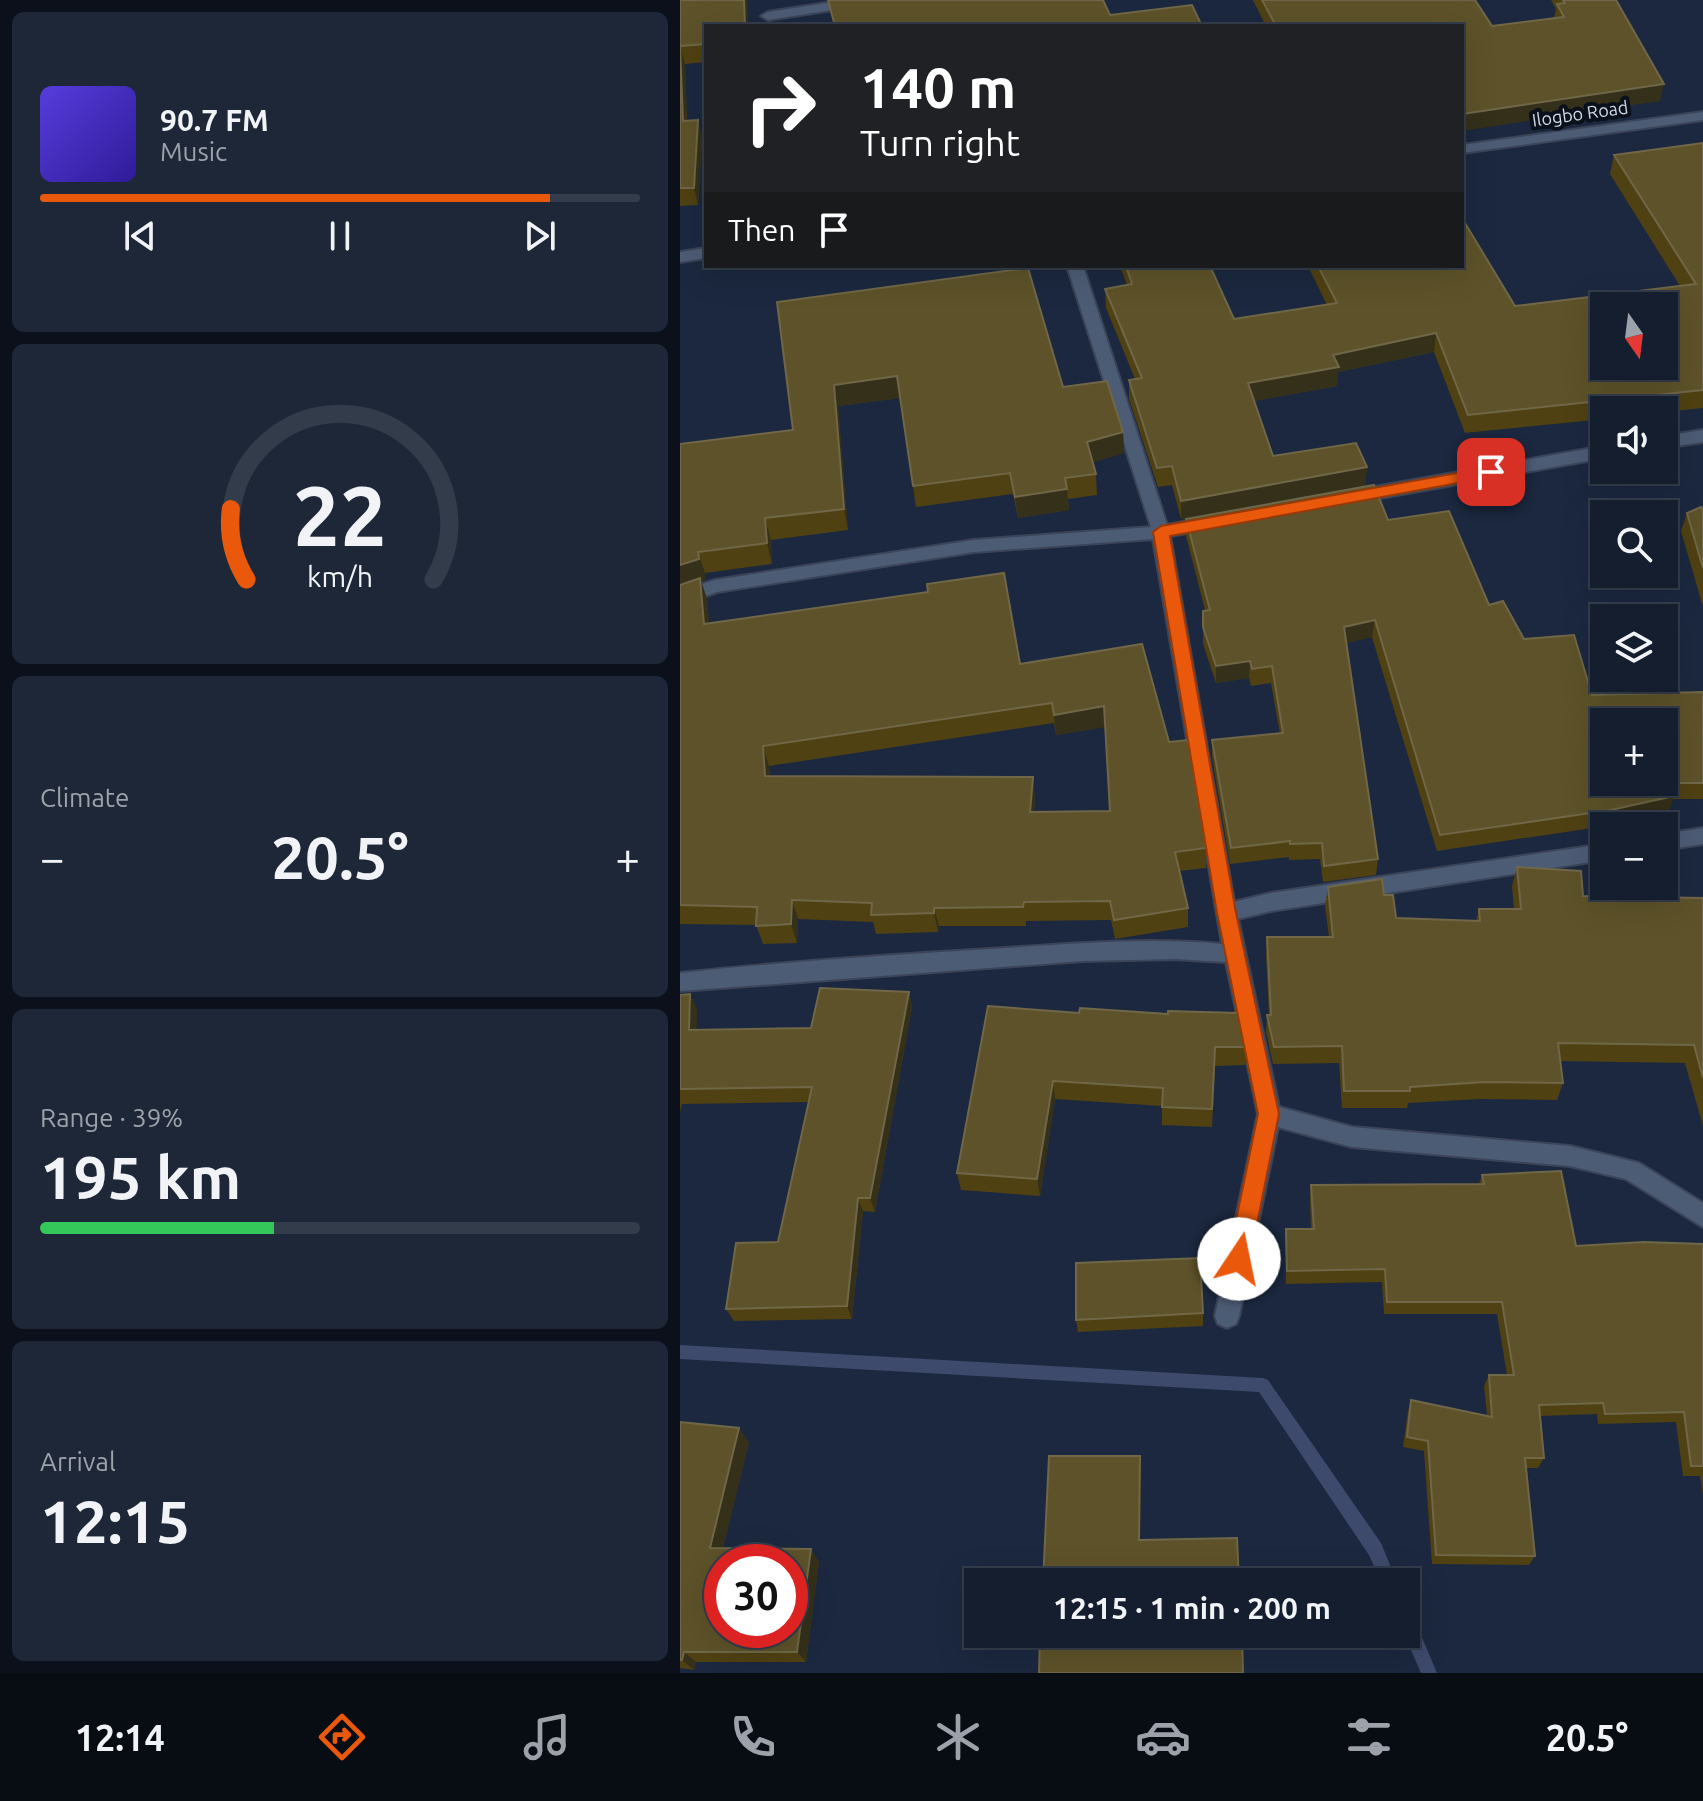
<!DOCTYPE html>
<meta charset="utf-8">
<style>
body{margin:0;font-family:Ubuntu,sans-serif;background:#1d2737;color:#f1f3f6;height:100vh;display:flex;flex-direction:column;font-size:30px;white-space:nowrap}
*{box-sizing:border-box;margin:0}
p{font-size:26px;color:#9da2aa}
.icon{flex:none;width:44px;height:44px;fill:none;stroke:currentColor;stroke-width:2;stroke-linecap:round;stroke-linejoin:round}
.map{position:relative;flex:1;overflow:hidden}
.panel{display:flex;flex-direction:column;gap:12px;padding:12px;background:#0b101a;width:680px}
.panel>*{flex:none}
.top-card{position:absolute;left:24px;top:24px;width:760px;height:244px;border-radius:0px;box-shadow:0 8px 32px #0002,0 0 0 2px #333c4b;background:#202124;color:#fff;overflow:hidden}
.needle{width:52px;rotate:166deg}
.controls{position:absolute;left:910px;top:292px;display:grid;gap:16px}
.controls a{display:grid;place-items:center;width:88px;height:88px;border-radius:0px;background:#141e2f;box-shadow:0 8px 32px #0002,0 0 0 2px #333c4b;font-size:40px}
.speed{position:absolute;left:24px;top:1544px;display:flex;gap:16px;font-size:40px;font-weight:700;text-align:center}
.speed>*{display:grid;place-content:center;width:104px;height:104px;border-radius:50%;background:#141e2f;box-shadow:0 8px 32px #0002,0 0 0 2px #333c4b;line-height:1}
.speed .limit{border:12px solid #d22;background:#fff;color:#111}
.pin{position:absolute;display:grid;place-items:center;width:68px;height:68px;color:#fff;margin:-34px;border-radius:16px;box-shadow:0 4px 12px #0006}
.me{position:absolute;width:88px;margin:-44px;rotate:11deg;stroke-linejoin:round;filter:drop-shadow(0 0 6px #0008)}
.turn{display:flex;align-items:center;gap:28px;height:168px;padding:0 24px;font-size:36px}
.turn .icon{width:104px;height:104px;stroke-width:2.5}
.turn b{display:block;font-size:56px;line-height:68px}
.then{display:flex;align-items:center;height:76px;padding:0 24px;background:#0003;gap:16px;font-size:30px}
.big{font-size:60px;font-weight:600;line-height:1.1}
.panel .widget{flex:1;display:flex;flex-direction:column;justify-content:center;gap:12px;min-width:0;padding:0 28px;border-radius:12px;background:#1d2737}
.panel .dial{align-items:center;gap:0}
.dial svg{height:208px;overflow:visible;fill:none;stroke:#333c4b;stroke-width:7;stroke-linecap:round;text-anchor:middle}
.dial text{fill:#f1f3f6;stroke:none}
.song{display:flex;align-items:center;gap:24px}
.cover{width:96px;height:96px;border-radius:12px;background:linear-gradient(135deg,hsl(250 70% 55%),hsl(250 70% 35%))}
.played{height:8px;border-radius:4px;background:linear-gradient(90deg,#ea580c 85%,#333c4b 85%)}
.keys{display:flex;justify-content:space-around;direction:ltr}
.heat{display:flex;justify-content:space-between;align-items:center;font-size:44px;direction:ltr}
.charge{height:12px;border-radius:6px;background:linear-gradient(90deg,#34c759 39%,#333c4b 0)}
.trip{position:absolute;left:284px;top:1568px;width:456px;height:80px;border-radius:0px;background:#141e2f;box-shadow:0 8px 32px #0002,0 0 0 2px #333c4b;font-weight:600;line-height:80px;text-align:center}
.menu{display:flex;height:128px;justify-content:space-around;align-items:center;background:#080c13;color:#9da2aa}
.menu .icon{width:56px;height:56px}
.menu .on{color:#ea580c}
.menu b{font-size:36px;color:#f1f3f6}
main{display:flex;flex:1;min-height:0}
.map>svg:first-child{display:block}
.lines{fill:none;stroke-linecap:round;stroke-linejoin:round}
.stream{fill:#3e4a6b;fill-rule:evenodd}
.minor-casing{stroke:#3b4458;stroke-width:4}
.secondary-casing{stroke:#3b4458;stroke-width:4}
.minor{fill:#4d5c75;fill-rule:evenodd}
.secondary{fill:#4d5c75;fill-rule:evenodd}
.wall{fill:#4f4112;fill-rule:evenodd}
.shaded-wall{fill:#34301a}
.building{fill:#5d5229;stroke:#6f6747;stroke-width:2;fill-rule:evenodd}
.route{fill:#ea580c;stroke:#983908;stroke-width:2}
.labels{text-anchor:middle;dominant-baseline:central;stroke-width:8;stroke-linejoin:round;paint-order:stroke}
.far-street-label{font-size:18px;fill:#d0d9e8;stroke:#0b111b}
</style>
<main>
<section class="panel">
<div class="widget">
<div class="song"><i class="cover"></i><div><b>90.7 FM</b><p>Music</p></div></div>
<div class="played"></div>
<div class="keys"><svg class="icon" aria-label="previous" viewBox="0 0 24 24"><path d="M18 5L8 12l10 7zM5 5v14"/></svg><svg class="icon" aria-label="pause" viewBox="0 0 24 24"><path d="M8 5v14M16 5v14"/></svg><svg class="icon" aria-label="next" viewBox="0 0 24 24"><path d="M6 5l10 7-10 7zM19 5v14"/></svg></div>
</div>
<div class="widget dial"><svg viewBox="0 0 100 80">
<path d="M14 69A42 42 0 1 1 86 69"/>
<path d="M14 69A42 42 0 0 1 8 42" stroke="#ea580c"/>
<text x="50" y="56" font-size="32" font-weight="700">22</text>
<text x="50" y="72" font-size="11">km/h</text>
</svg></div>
<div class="widget"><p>Climate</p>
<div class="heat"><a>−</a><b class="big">20.5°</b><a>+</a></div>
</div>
<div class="widget"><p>Range · 39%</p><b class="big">195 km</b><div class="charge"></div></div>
<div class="widget"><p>Arrival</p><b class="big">12:15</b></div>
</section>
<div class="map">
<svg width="1023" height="1673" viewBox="0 0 1023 1673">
<rect width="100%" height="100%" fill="#1b283f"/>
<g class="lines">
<path class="stream" d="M0,1345L583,1378L588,1380L701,1543L717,1582H701L689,1555L579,1392L0,1359Z
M726,1612L732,1614L757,1673H741L724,1634H726Z"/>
<defs>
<path id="minor" d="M166,0H197L191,4L88,20L81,16L88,12Z
M387,266H403L487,525L530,517L539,523L530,529L490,536L554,902L591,893L924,844V860L591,911L558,919L599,1107L672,1127L890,1146L959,1163L1023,1203V1227L946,1179L890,1166L672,1147L598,1127L559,1316L556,1324L547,1328L538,1324L535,1316L578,1114L546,962L494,959L402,961L0,991V973C103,962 207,955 310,949C388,944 465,937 542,944L473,539L294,552L37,592L0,605V591L35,580L294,540L471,527Z
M1023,430V442L984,448V436Z
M924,446V458L672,503L663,497L672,491Z
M1023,828V844L984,850V834Z"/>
<path id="secondary" d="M1023,112V120L782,153V145Z
M26,248V258L0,262V252Z"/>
</defs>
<use href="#minor" class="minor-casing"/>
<use href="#secondary" class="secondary-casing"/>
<use href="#minor" class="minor"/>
<use href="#secondary" class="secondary"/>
</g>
<path class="wall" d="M0,0L68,3V26H26V62L5,64L7,121L22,138L18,205L0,206Z
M148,0L430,15L522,26H154Z
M573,0H795L812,26L874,18L876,9L871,0H936L980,101L782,26H586Z
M1023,144V408L984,412V410H924V419L785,433L754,352L658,372L657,386L574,401L593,456L687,467L685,486L501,519L492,485L478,487L449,399V380L455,379L426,308L425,289L447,285L440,266H530L554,319L647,305L628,266H782L835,306L1000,286L930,174L934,155Z
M97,302L383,387L443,432L444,453L413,462L416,474L417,495L388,499L389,510L338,518L333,494L236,507L220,398L158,406L168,530L91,540L92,564L25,573V580L21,581L27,599L29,623L340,664L489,742L526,848V868L499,871L508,908V927L435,939L431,920L346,921V926H259L258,932L196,934L193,922L118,919L117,943L83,944L76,925L0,924V444L113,430ZM374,723L376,735L425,727L430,811L354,812L355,797L90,776L89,766Z
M1023,510V607L1001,531L1007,513Z
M506,519L708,520L809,605L844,639L912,695L1023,692V799H993L988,812L926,826L757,851L692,637L666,643L698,859L696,875L643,882L640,859L609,860V857L550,864L532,757V740L600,734L591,683L571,686L569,678L536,683L523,644V611L525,610L506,536Z
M837,867L903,896L1023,898V1126L1005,1063L880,1061L883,1083L877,1100L800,1099L728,1103L727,1108H662L659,1063L593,1064L586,1032L587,1015H589L586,956L587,937H649L645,906L648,887L704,895L716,918L796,921L799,909H834L832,886Z
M229,992L232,1007L195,1212L183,1211L172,1319L54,1321L46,1309L98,1242L129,1102L2,1104L0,1112V995L10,994L17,1009L16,1030L131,1028Z
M308,1006L566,1047L565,1065L535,1066L532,1127L482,1125V1106L375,1099L360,1196L281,1190L277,1173Z
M802,1175L896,1246L1023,1244V1495L1020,1476H1003L996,1422L918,1424L917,1414L860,1416L864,1458L858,1468H846L855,1556L849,1565L752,1564L744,1451L723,1447L728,1411L731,1400L807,1415L804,1386L809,1375H827L817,1314H704L702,1282L606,1284L605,1242L606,1229H631L630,1199L631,1185L799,1184Z
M523,1313V1326L398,1332L396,1320Z
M0,1422L69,1442L43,1548L139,1561L126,1662H16L14,1670L0,1668Z"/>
<path class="shaded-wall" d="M64,0H67L68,3V26H65Z
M0,46L5,64L7,139L3,121Z
M984,84L980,101L782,131V114Z
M18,120L22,138L18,205L14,188Z
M756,333L754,352L658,372L657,386L567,402L568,383L653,355Z
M217,376L220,398L158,406L168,530L164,509L154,385Z
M443,432L444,453L409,464L407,442Z
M687,467L685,486L501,519V501Z
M387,489L389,510L338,518L335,497Z
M85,518L91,540L92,564L87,543Z
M18,552L25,573V580L21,581L27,599L31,644L0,588V565Z
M695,620L692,637L662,644L664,627Z
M570,661L569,678L536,683V666Z
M424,706L426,727L376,735L374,715Z
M83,746L89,766L91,796L85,776Z
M353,777L355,797L353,831L350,812Z
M994,796L988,812L926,826L931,810Z
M112,900L118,919L117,943L111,924Z
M254,908L259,926L258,932L254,913Z
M229,992L232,1007L195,1212L190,1198Z
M10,994L17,1009L16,1045L9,1030Z
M373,1081L375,1099L360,1196L357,1179Z
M178,1198L183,1211L172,1319L167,1306Z
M59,1428L69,1442L40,1560L30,1548Z
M460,1456L461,1469L460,1552L459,1540Z
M131,1549L139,1561L126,1662L117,1652Z
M4,1652L16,1662L14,1670L2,1660Z"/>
<path class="building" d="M0,0H64L65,26H26V44L0,46L3,121L18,120L14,188H0Z
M148,0H423L430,15L512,5L522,26H155Z
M582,0H795L812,26L884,17L877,4L885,3L883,0H936L984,84L782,114V26H596Z
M1023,143V390L788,415L756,333L653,355L659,367L568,383L593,456L676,443L687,467L501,501L492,466L477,468L449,380L462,378L425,289L452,284L446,266H530L554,319L657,303L638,266H782V218L835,306L1016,284L934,155ZM924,306H984V366H924Z
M348,268L383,387L427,381L443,432L407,442L416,474L385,478L387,489L335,497L330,473L233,486L217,376L154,385L164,509L85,518L87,543L18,552L19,559L0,565V444L113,430L97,302Z
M694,485L708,520L769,511L809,605L823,601L844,639L894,635L912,695L1023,692V783H987L994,796L931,810L760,835L695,620L664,627L698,859L644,866L642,843L610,844V841L551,848L532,740L603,733L592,666L572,669L570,661L536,666L523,627V611L530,610L506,519ZM924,722H984V782H924Z
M1021,507L1023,510V568L1007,513Z
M324,573L340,664L462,644L489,742L508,740L526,848L495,852L508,908L434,920L430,901L344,902L343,907L254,908V913L191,915L192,903L112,900L111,924L76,926L77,907L0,905V585L20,578L24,624L248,592L247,584ZM372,703L374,715L424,706L430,811L350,812L353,777L85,776L83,746Z
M837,867L901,871L903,896L1023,898V1078L1014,1045L878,1043L883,1083L805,1082L730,1087V1091H664L662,1046L594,1047L587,1015H591L587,937H653L648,887L702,879L704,895H713L716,918L800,921L799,909H841Z
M140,988L229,992L190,1198H178L167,1306L46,1309L56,1243L98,1242L132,1087L0,1089V995L10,994L9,1030L131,1028Z
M308,1006L399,1013L400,1008L488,1014V1011L558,1013L566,1047H535L532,1109L482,1107L483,1088L373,1081L357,1179L277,1173Z
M881,1171L896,1246L964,1242L1023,1244V1466H1011L1004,1412L925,1414L923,1403L859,1405L864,1458H845L855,1556L756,1555L748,1441L727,1437L731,1400L812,1417L809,1375H834L822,1302H707L705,1269L607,1271L606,1229H634L631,1185L804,1184L802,1175Z
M520,1258L523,1313L396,1320V1263Z
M0,1422L59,1428L30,1548L131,1549L117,1652H4L2,1660H0ZM42,1562H110V1630H42Z
M369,1456H460L459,1540L557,1538L559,1582H363Z
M360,1634H562L563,1673H359Z"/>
<path class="route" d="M811,467L819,472L816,476L490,536L556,913L599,1114L570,1259L567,1266L559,1269L551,1266L548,1259L578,1114L537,913L473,532L481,526Z"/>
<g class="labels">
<g class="far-street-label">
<text transform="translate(900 113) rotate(-8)">Ilogbo Road</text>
</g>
</g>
</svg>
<div class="controls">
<a><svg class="needle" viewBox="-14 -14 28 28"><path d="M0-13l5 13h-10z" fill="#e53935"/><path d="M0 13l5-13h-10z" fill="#9da2aa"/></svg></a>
<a><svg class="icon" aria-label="sound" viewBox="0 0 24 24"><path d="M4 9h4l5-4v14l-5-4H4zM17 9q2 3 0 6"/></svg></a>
<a><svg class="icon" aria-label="search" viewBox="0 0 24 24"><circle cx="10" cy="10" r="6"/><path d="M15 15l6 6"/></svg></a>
<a><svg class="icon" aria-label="layers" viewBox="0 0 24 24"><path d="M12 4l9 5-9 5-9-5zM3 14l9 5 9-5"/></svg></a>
<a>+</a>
<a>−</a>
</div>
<div class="speed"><div class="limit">30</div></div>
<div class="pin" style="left:811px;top:472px;background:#d93025"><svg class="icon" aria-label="arrive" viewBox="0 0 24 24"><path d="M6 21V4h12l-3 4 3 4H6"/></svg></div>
<svg class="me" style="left:559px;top:1259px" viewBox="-20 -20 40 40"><circle r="19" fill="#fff"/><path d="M0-13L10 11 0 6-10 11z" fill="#ea580c"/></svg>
<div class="trip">12:15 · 1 min · 200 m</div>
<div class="top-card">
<div class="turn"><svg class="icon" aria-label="right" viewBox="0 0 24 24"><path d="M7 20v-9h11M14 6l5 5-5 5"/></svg><div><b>140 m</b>Turn right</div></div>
<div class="then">Then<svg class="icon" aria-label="arrive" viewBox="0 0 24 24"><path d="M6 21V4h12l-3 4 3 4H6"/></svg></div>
</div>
</div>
</main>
<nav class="menu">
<b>12:14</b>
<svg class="icon on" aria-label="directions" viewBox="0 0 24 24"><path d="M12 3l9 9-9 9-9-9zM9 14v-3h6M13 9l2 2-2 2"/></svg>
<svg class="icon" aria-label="music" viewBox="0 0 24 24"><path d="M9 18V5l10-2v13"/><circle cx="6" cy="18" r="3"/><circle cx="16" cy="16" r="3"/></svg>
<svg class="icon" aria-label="phone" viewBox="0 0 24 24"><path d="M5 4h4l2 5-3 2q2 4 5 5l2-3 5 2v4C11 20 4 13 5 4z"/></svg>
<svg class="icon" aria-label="climate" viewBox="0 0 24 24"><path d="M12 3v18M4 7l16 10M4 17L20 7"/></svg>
<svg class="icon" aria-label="car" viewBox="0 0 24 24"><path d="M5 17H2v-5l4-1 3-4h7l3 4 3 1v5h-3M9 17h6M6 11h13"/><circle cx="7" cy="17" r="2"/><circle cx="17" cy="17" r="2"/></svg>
<svg class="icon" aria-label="filters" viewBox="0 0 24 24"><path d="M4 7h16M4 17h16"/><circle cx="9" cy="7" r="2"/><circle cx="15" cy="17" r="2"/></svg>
<b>20.5°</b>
</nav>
